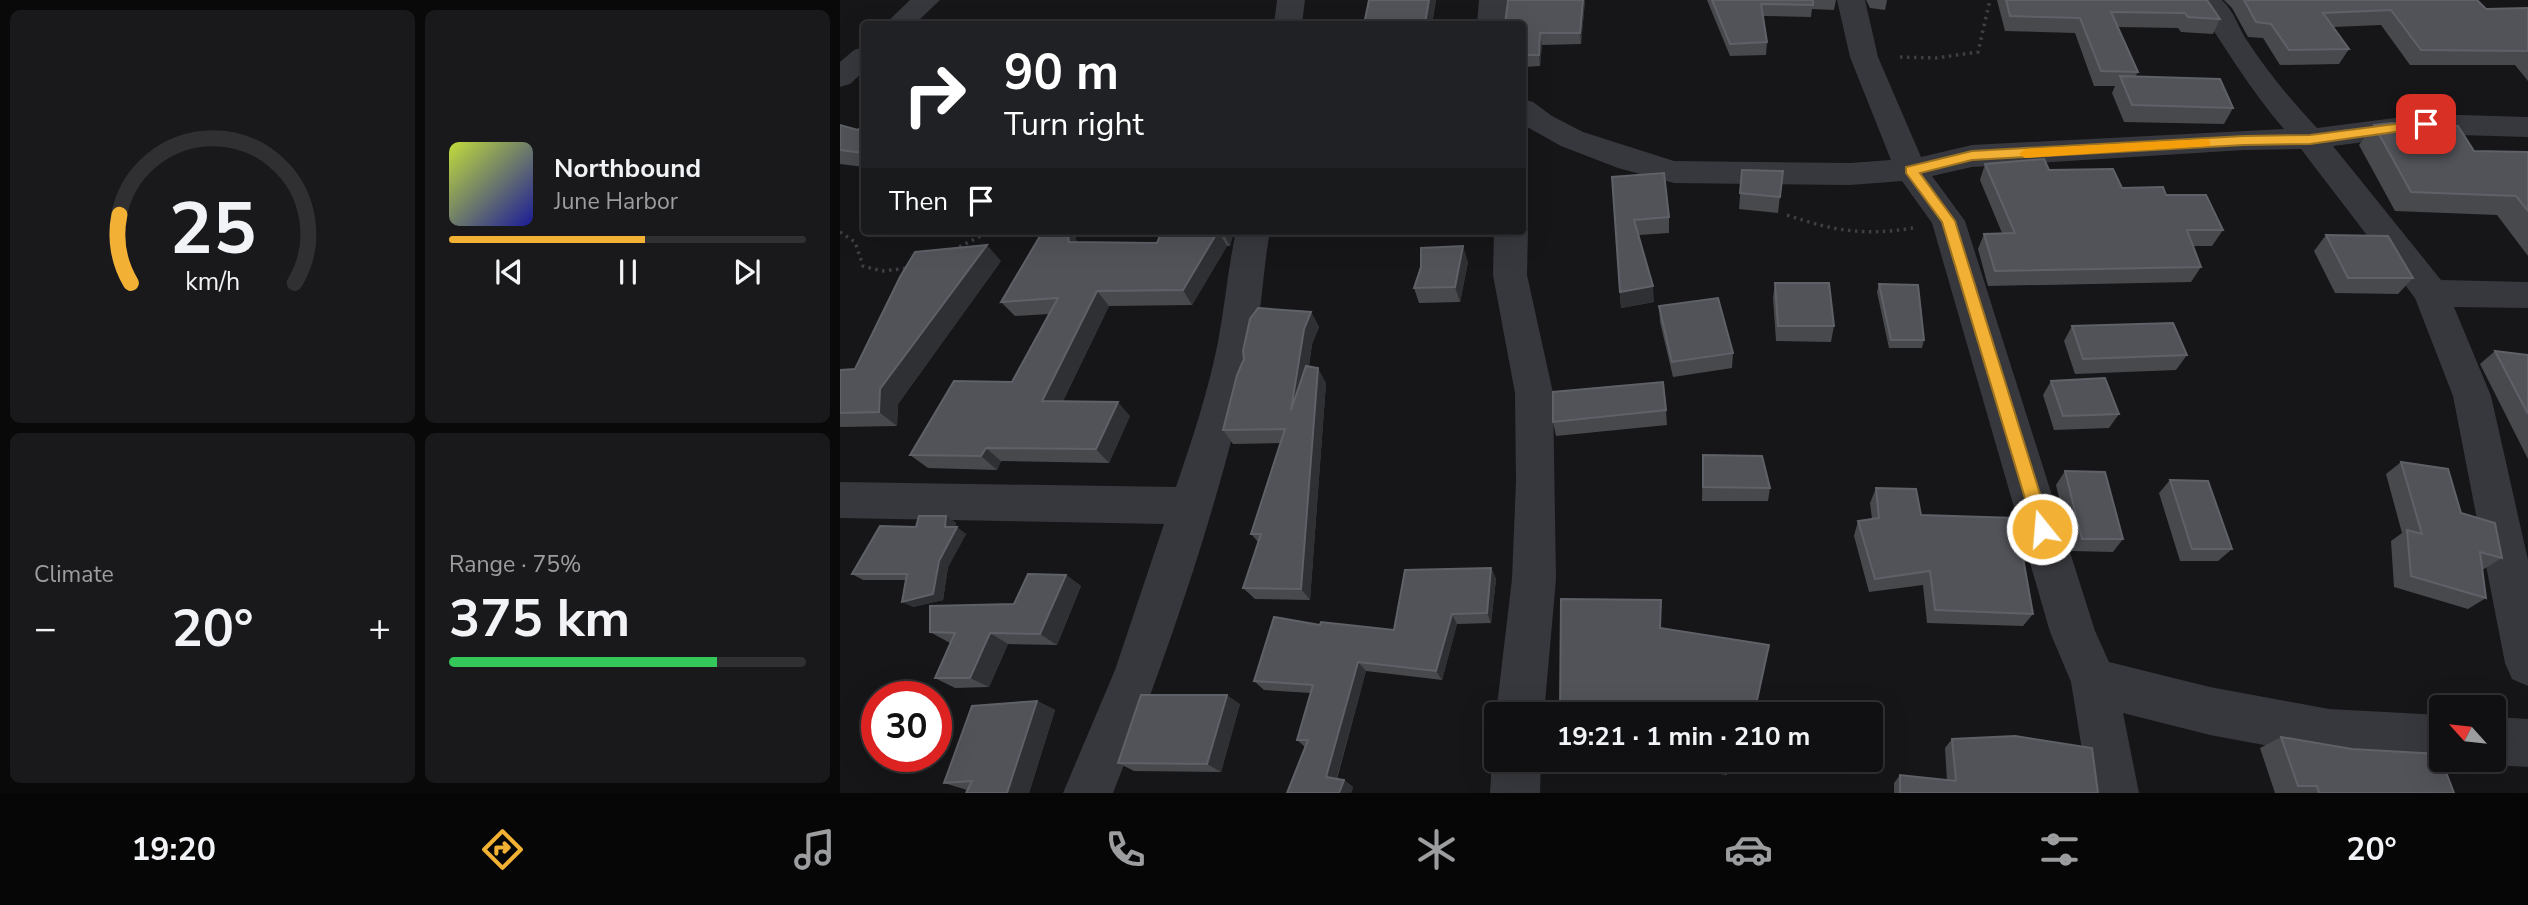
<!DOCTYPE html>
<meta charset="utf-8">
<style>
body{margin:0;font-family:"Nunito Sans",sans-serif;background:#19191b;color:#f1f3f6;height:100vh;display:flex;flex-direction:column;font-size:26px;white-space:nowrap}
*{box-sizing:border-box;margin:0}
p{font-size:23px;color:#9c9d9f}
.icon{flex:none;width:38px;height:38px;fill:none;stroke:currentColor;stroke-width:2;stroke-linecap:round;stroke-linejoin:round}
.map{position:relative;flex:1;overflow:hidden}
.side{display:flex;flex-direction:column;gap:10px;padding:10px;background:#09090a;width:840px}
.side>*{flex:none}
.hud{position:absolute;left:21px;top:21px;width:665px;height:214px;border-radius:7px;box-shadow:0 7px 28px #0002,0 0 0 2px #303032;background:#202124;color:#fff;overflow:hidden}
.needle{width:46px;rotate:297deg}
.buttons{position:absolute;left:1589px;top:695px;display:grid;gap:14px}
.buttons a{display:grid;place-items:center;width:77px;height:77px;border-radius:7px;background:#101012;box-shadow:0 7px 28px #0002,0 0 0 2px #303032;font-size:35px}
.speed{position:absolute;left:21px;top:681px;display:flex;gap:14px;font-size:35px;font-weight:700;text-align:center}
.speed>*{display:grid;place-content:center;width:91px;height:91px;border-radius:50%;background:#101012;box-shadow:0 7px 28px #0002,0 0 0 2px #303032;line-height:1}
.speed .limit{border:10px solid #d22;background:#fff;color:#111}
.pin{position:absolute;display:grid;place-items:center;width:60px;height:60px;color:#fff;margin:-30px;border-radius:14px;box-shadow:0 4px 10px #0006}
.me{position:absolute;width:77px;margin:-38px;rotate:343deg;stroke-linejoin:round;filter:drop-shadow(0 0 5px #0008)}
.turn{display:flex;align-items:center;gap:24px;height:147px;padding:0 28px;font-size:32px}
.turn .icon{width:91px;height:91px;stroke-width:2.5}
.turn b{display:block;font-size:49px;line-height:60px}
.then{display:flex;align-items:center;height:66px;padding:0 28px;background:#0003;gap:14px;font-size:26px}
.big{font-size:52px;font-weight:700;line-height:1.1}
.side .card{flex:1;display:flex;flex-direction:column;justify-content:center;gap:10px;min-width:0;padding:0 24px;border-radius:10px;background:#19191b}
.side .dial{align-items:center;gap:0}
.dial svg{height:182px;overflow:visible;fill:none;stroke:#303032;stroke-width:7;stroke-linecap:round;text-anchor:middle}
.dial text{fill:#f1f3f6;stroke:none}
.song{display:flex;align-items:center;gap:21px}
.cover{width:84px;height:84px;border-radius:10px;background:linear-gradient(135deg,hsl(70 70% 55%),hsl(240 70% 35%))}
.played{height:7px;border-radius:4px;background:linear-gradient(90deg,#f2b134 55%,#303032 55%)}
.keys{display:flex;justify-content:space-around;direction:ltr}
.heat{display:flex;justify-content:space-between;align-items:center;font-size:38px;direction:ltr}
.charge{height:10px;border-radius:5px;background:linear-gradient(90deg,#34c759 75%,#303032 0)}
.side .tiles{flex:1;display:grid;gap:10px;grid-template-columns:repeat(2,1fr)}
.trip{position:absolute;left:644px;top:702px;width:399px;height:70px;border-radius:7px;background:#101012;box-shadow:0 7px 28px #0002,0 0 0 2px #303032;font-weight:700;line-height:70px;text-align:center}
.dock{display:flex;height:112px;justify-content:space-around;align-items:center;background:#060607;color:#9c9d9f}
.dock .icon{width:49px;height:49px}
.dock .selected{color:#f2b134}
.dock b{font-size:32px;color:#f1f3f6}
main{display:flex;flex:1;min-height:0}
.map>svg:first-child{display:block}
.lines{fill:none;stroke-linecap:round;stroke-linejoin:round}
.path{stroke:#3d3f44;stroke-width:3.5;stroke-dasharray:2.5 4.5;stroke-linecap:butt}
.minor{fill:#37383d;fill-rule:evenodd}
.wall{fill:#47494d}
.shaded-wall{fill:#2f3033}
.building{fill:#525359;stroke:#5f6168;stroke-width:2}
.route{fill:#f2b134;stroke:#9d7322;stroke-width:2}
.slow{fill:#f59e0b}
</style>
<main>
<section class="side">
<div class="tiles">
<div class="card dial"><svg viewBox="0 0 100 80">
<path d="M14 69A42 42 0 1 1 86 69"/>
<path d="M14 69A42 42 0 0 1 9 39" stroke="#f2b134"/>
<text x="50" y="56" font-size="32" font-weight="700">25</text>
<text x="50" y="72" font-size="11">km/h</text>
</svg></div>
<div class="card">
<div class="song"><i class="cover"></i><div><b>Northbound</b><p>June Harbor</p></div></div>
<div class="played"></div>
<div class="keys"><svg class="icon" aria-label="previous" viewBox="0 0 24 24"><path d="M18 5L8 12l10 7zM5 5v14"/></svg><svg class="icon" aria-label="pause" viewBox="0 0 24 24"><path d="M8 5v14M16 5v14"/></svg><svg class="icon" aria-label="next" viewBox="0 0 24 24"><path d="M6 5l10 7-10 7zM19 5v14"/></svg></div>
</div>
<div class="card"><p>Climate</p>
<div class="heat"><a>−</a><b class="big">20°</b><a>+</a></div>
</div>
<div class="card"><p>Range · 75%</p><b class="big">375 km</b><div class="charge"></div></div>
</div>
</section>
<div class="map">
<svg width="1688" height="793" viewBox="0 0 1688 793">
<rect width="100%" height="100%" fill="#161618"/>
<g class="lines">
<path class="path" d="M1060,57L1096,58L1138,52L1150,0
M947,215C994,231 1024,236 1073,228
M0,232L15,242L23,266L42,271L70,268
M113,250L151,231"/>
<path class="minor" d="M70,0H100L75,24H45Z
M437,0H465L462,24H434Z
M639,0H667L665,24H637Z
M997,0H1025L1038,57L1081,157L1132,145L1444,129C1409,89 1383,43 1353,0H1382C1395,12 1398,28 1408,42C1428,73 1452,101 1477,128L1586,114L1688,117V137L1586,134L1493,146L1601,280L1688,282V308L1614,307L1651,396L1688,560V686L1672,679L1665,663L1613,396L1575,298L1461,149L1404,150L1132,167L1092,176L1125,221L1255,631L1269,662L1370,687L1489,709L1601,715V760H1610L1601,763L1489,757L1370,735L1283,713L1299,793H1249L1231,682L1210,632L1092,223L1062,181L1010,185L834,183L778,168L721,146L682,124V99L693,102L712,116L743,132L834,161L1010,163L1051,160L1010,57Z
M24,47V71L10,84L0,87V62L14,50Z
M682,222L688,231L687,275L713,393L716,579L704,714H656L672,579L676,481L675,393L653,275L654,231H682Z
M396,231H430C423,269 422,309 414,347C381,499 330,648 273,793H223L275,670L324,524L0,518V482L336,487C352,440 368,392 378,342C385,305 388,268 396,231Z
M1654,717L1688,719V767L1654,765L1640,760H1654Z
M656,751V760H701L700,793H650L652,760Z"/>
</g>
<path class="wall" d="M596,0L592,24H524Z
M745,0L741,44L702,45L700,66L682,67V24Z
M867,0H996L994,10L972,9L971,17L923,16L927,42L926,55L890,56Z
M1026,0H1047L1045,10L1030,8Z
M1157,0H1367L1380,19L1373,34L1341,32L1338,28L1278,27L1298,72L1295,77L1393,108L1384,124L1284,122L1272,93L1275,86H1254L1235,33L1165,31Z
M1384,0H1637L1646,9L1688,8V81L1675,65H1570L1541,25L1493,27L1509,49L1499,64L1440,65L1423,38L1408,37L1392,8Z
M24,124V167L0,164V125L18,130Z
M1534,125L1634,151L1688,152V256L1657,215L1555,211L1519,145Z
M1145,164L1209,170L1282,188L1326,195L1383,230L1372,246H1353L1361,267L1351,282L1148,286L1138,249L1144,234L1162,233L1140,180Z
M902,170L943,171L938,213L899,209Z
M772,177L829,217V233L799,235L814,302L781,308Z
M203,231H234L237,243H317L322,231H394L390,246H387L352,305L269,306L223,401L290,416L269,463L161,461L157,470L88,468L70,455L172,382L209,314L175,316L161,302Z
M1486,235L1573,278L1558,294L1495,293L1474,251Z
M161,261L58,404L57,426L0,427V370L15,369Z
M628,262L620,302L579,303L574,288L581,267Z
M935,283L994,326L991,342L936,341L933,298Z
M1039,284L1084,340L1082,348H1049L1037,292Z
M819,306L893,353L892,368L833,377L820,322Z
M471,312L479,327L472,344L469,366L486,383L470,600L415,599L403,588L418,542L411,534L441,443L393,444L383,430L404,359Z
M1232,326L1347,355L1336,370L1235,374L1224,341Z
M1655,351L1688,355V459L1640,364Z
M1211,381L1279,414L1269,428L1214,430L1203,395Z
M826,410L827,425L716,436L713,422Z
M863,455L930,488L928,501H862Z
M1561,462L1621,513L1662,558L1644,569H1642L1646,598L1628,609L1554,587L1551,541L1562,533L1546,474Z
M1225,471L1283,539L1273,552L1232,551L1216,485Z
M1330,480L1392,549L1378,561H1340L1319,493Z
M1036,488L1081,515L1193,614L1183,626L1087,623L1083,585L1029,592L1014,536L1018,521L1032,519L1030,503Z
M106,516L116,523L115,527L126,534L108,567L103,600L73,607L66,580H23L12,574L76,527Z
M651,568L656,579L651,623L617,624L602,680L526,671L497,779L504,780L513,787L511,793H447L465,747L457,740L471,693L424,690L414,681L480,625L554,630Z
M226,575L241,586L217,645L168,644L149,687L115,688L95,678L110,643L90,632L174,604Z
M821,600V628L929,645L915,713L891,710L720,714Z
M197,701L215,710L189,793H126L127,790L104,783Z
M400,704L381,772L294,771L278,763Z
M1441,737L1614,793H1435L1420,748Z
M1112,739L1258,793H1054V783L1060,775L1107,781L1105,748Z
M786,760H888L887,775Z"/>
<path class="shaded-wall" d="M589,0H596L592,24H586Z
M743,0H745L741,44L740,33Z
M700,33L702,45L700,66L699,55Z
M227,231H234L241,258L229,242Z
M378,231L387,246L352,305L343,290Z
M382,231H394L390,246Z
M147,245L161,261L58,404L57,426L39,412L40,389Z
M623,246L628,262L620,302L615,287Z
M813,286L814,302L781,308L780,292Z
M257,291L269,306L216,415L202,401Z
M471,312L479,327L472,344L460,424L451,410L464,329Z
M478,368L486,383L470,600L461,589Z
M278,402L290,416L269,463L256,449Z
M146,448L161,461L157,470L141,456Z
M106,516L116,523L114,532L117,527L126,534L108,567L103,600L73,607L62,602L105,527Z
M651,568L656,579L651,623L647,613Z
M226,575L241,586L217,645L200,634Z
M612,614L617,624L602,680L596,671Z
M150,633L168,644L149,687L130,678Z
M518,662L526,671L495,784L486,777Z
M387,695L400,704L381,772L367,764Z
M197,701L215,710L189,793H167Z
M504,780L513,787L511,793H499Z"/>
<path class="building" d="M529,0H589L585,23L524,24Z
M668,0H743L740,33H700L699,55H682V24H665Z
M872,0H973V5L921,4L927,42L890,44Z
M1166,0H1367L1380,19L1348,17L1345,13L1271,12L1298,72L1261,71L1240,18L1170,16Z
M1404,0H1637L1646,9L1688,8V51L1581,50L1551,10L1483,13L1509,49L1449,50L1431,24L1416,22Z
M1280,76L1380,79L1393,108L1292,105Z
M1551,123L1618,126L1634,151L1688,152V211L1676,196L1571,192L1534,125Z
M24,124V153L0,150V125L18,130Z
M1204,159L1209,170L1273,169L1282,188L1323,187L1326,195H1366L1383,230H1347L1361,267L1155,271L1144,234L1175,233L1145,164Z
M902,170L943,171L940,197L900,193Z
M824,173L829,217L794,220L813,286L780,292L772,177Z
M203,231H227L229,242L317,243L322,231H378L343,290L257,291L202,401L278,402L256,449L146,448L141,456L70,455L114,381L172,382L218,298L161,302Z
M1486,235L1548,236L1573,278H1508Z
M147,245L40,389L39,412L0,413V370L15,369L60,277L75,252Z
M623,246L615,287L574,288L581,267V248Z
M935,283H989L994,326H938Z
M1039,284L1078,285L1084,340H1051Z
M878,298L893,353L832,362L819,306Z
M418,308L471,312L464,329L451,410L466,366L478,368L461,589L403,588L421,534H411L445,429L383,430L397,375L404,359L403,351L410,319Z
M1333,323L1347,355L1243,359L1232,326Z
M1655,351L1688,355V414Z
M1265,378L1279,414L1223,416L1211,381Z
M823,382L826,410L713,422V392Z
M863,455L922,456L930,488L863,487Z
M1561,462L1608,469L1621,513L1655,523L1662,558L1640,552L1646,598L1571,576L1567,530L1582,534Z
M1225,471L1265,472L1283,539H1242Z
M1330,480L1368,481L1392,549H1352Z
M1036,488L1076,489L1081,515L1176,518L1193,614L1095,610L1090,571L1035,579L1018,521L1039,518Z
M79,516H106L105,527H117L99,561L93,594L62,602L67,574H12L40,526L76,527Z
M651,568L647,613L612,614L596,671L518,662L486,777L504,780L499,793H447L468,740H457L473,685L414,681L434,617L480,625L481,622L554,630L565,570Z
M188,574L226,575L200,634L150,633L130,678H95L115,633L90,632V606L174,604Z
M721,599L821,600L820,628L929,645L916,705L891,702L890,714H720Z
M301,695H387L367,764L278,763Z
M197,701L167,793H126L132,781L104,783L132,706Z
M1175,736L1252,748L1258,793H1060V775L1116,781L1112,739Z
M1441,737L1512,749L1599,754L1614,793H1479L1477,786H1458Z
M830,760H888V768Z"/>
<path class="route" d="M1586,120L1592,124L1590,127L1470,144L1404,145L1132,160L1080,173L1115,221L1211,529L1208,535L1202,537L1196,535L1102,222L1066,173V167L1132,151L1404,136L1470,135Z"/>
<path class="slow" d="M1366,139L1370,140V146L1185,158L1179,154L1185,149Z"/>
</svg>
<div class="buttons">
<a><svg class="needle" viewBox="-14 -14 28 28"><path d="M0-13l5 13h-10z" fill="#e53935"/><path d="M0 13l5-13h-10z" fill="#9c9d9f"/></svg></a>
</div>
<div class="speed"><div class="limit">30</div></div>
<div class="pin" style="left:1586px;top:124px;background:#d93025"><svg class="icon" aria-label="arrive" viewBox="0 0 24 24"><path d="M6 21V4h12l-3 4 3 4H6"/></svg></div>
<svg class="me" style="left:1202px;top:529px" viewBox="-20 -20 40 40"><circle r="17" fill="#f2b134" stroke="#fff" stroke-width="3"/><path d="M0-11L8 9 0 5-8 9z" fill="#fff"/></svg>
<div class="trip">19:21 · 1 min · 210 m</div>
<div class="hud">
<div class="turn"><svg class="icon" aria-label="right" viewBox="0 0 24 24"><path d="M7 20v-9h11M14 6l5 5-5 5"/></svg><div><b>90 m</b>Turn right</div></div>
<div class="then">Then<svg class="icon" aria-label="arrive" viewBox="0 0 24 24"><path d="M6 21V4h12l-3 4 3 4H6"/></svg></div>
</div>
</div>
</main>
<nav class="dock">
<b>19:20</b>
<svg class="icon selected" aria-label="directions" viewBox="0 0 24 24"><path d="M12 3l9 9-9 9-9-9zM9 14v-3h6M13 9l2 2-2 2"/></svg>
<svg class="icon" aria-label="music" viewBox="0 0 24 24"><path d="M9 18V5l10-2v13"/><circle cx="6" cy="18" r="3"/><circle cx="16" cy="16" r="3"/></svg>
<svg class="icon" aria-label="phone" viewBox="0 0 24 24"><path d="M5 4h4l2 5-3 2q2 4 5 5l2-3 5 2v4C11 20 4 13 5 4z"/></svg>
<svg class="icon" aria-label="climate" viewBox="0 0 24 24"><path d="M12 3v18M4 7l16 10M4 17L20 7"/></svg>
<svg class="icon" aria-label="car" viewBox="0 0 24 24"><path d="M5 17H2v-5l4-1 3-4h7l3 4 3 1v5h-3M9 17h6M6 11h13"/><circle cx="7" cy="17" r="2"/><circle cx="17" cy="17" r="2"/></svg>
<svg class="icon" aria-label="filters" viewBox="0 0 24 24"><path d="M4 7h16M4 17h16"/><circle cx="9" cy="7" r="2"/><circle cx="15" cy="17" r="2"/></svg>
<b>20°</b>
</nav>
